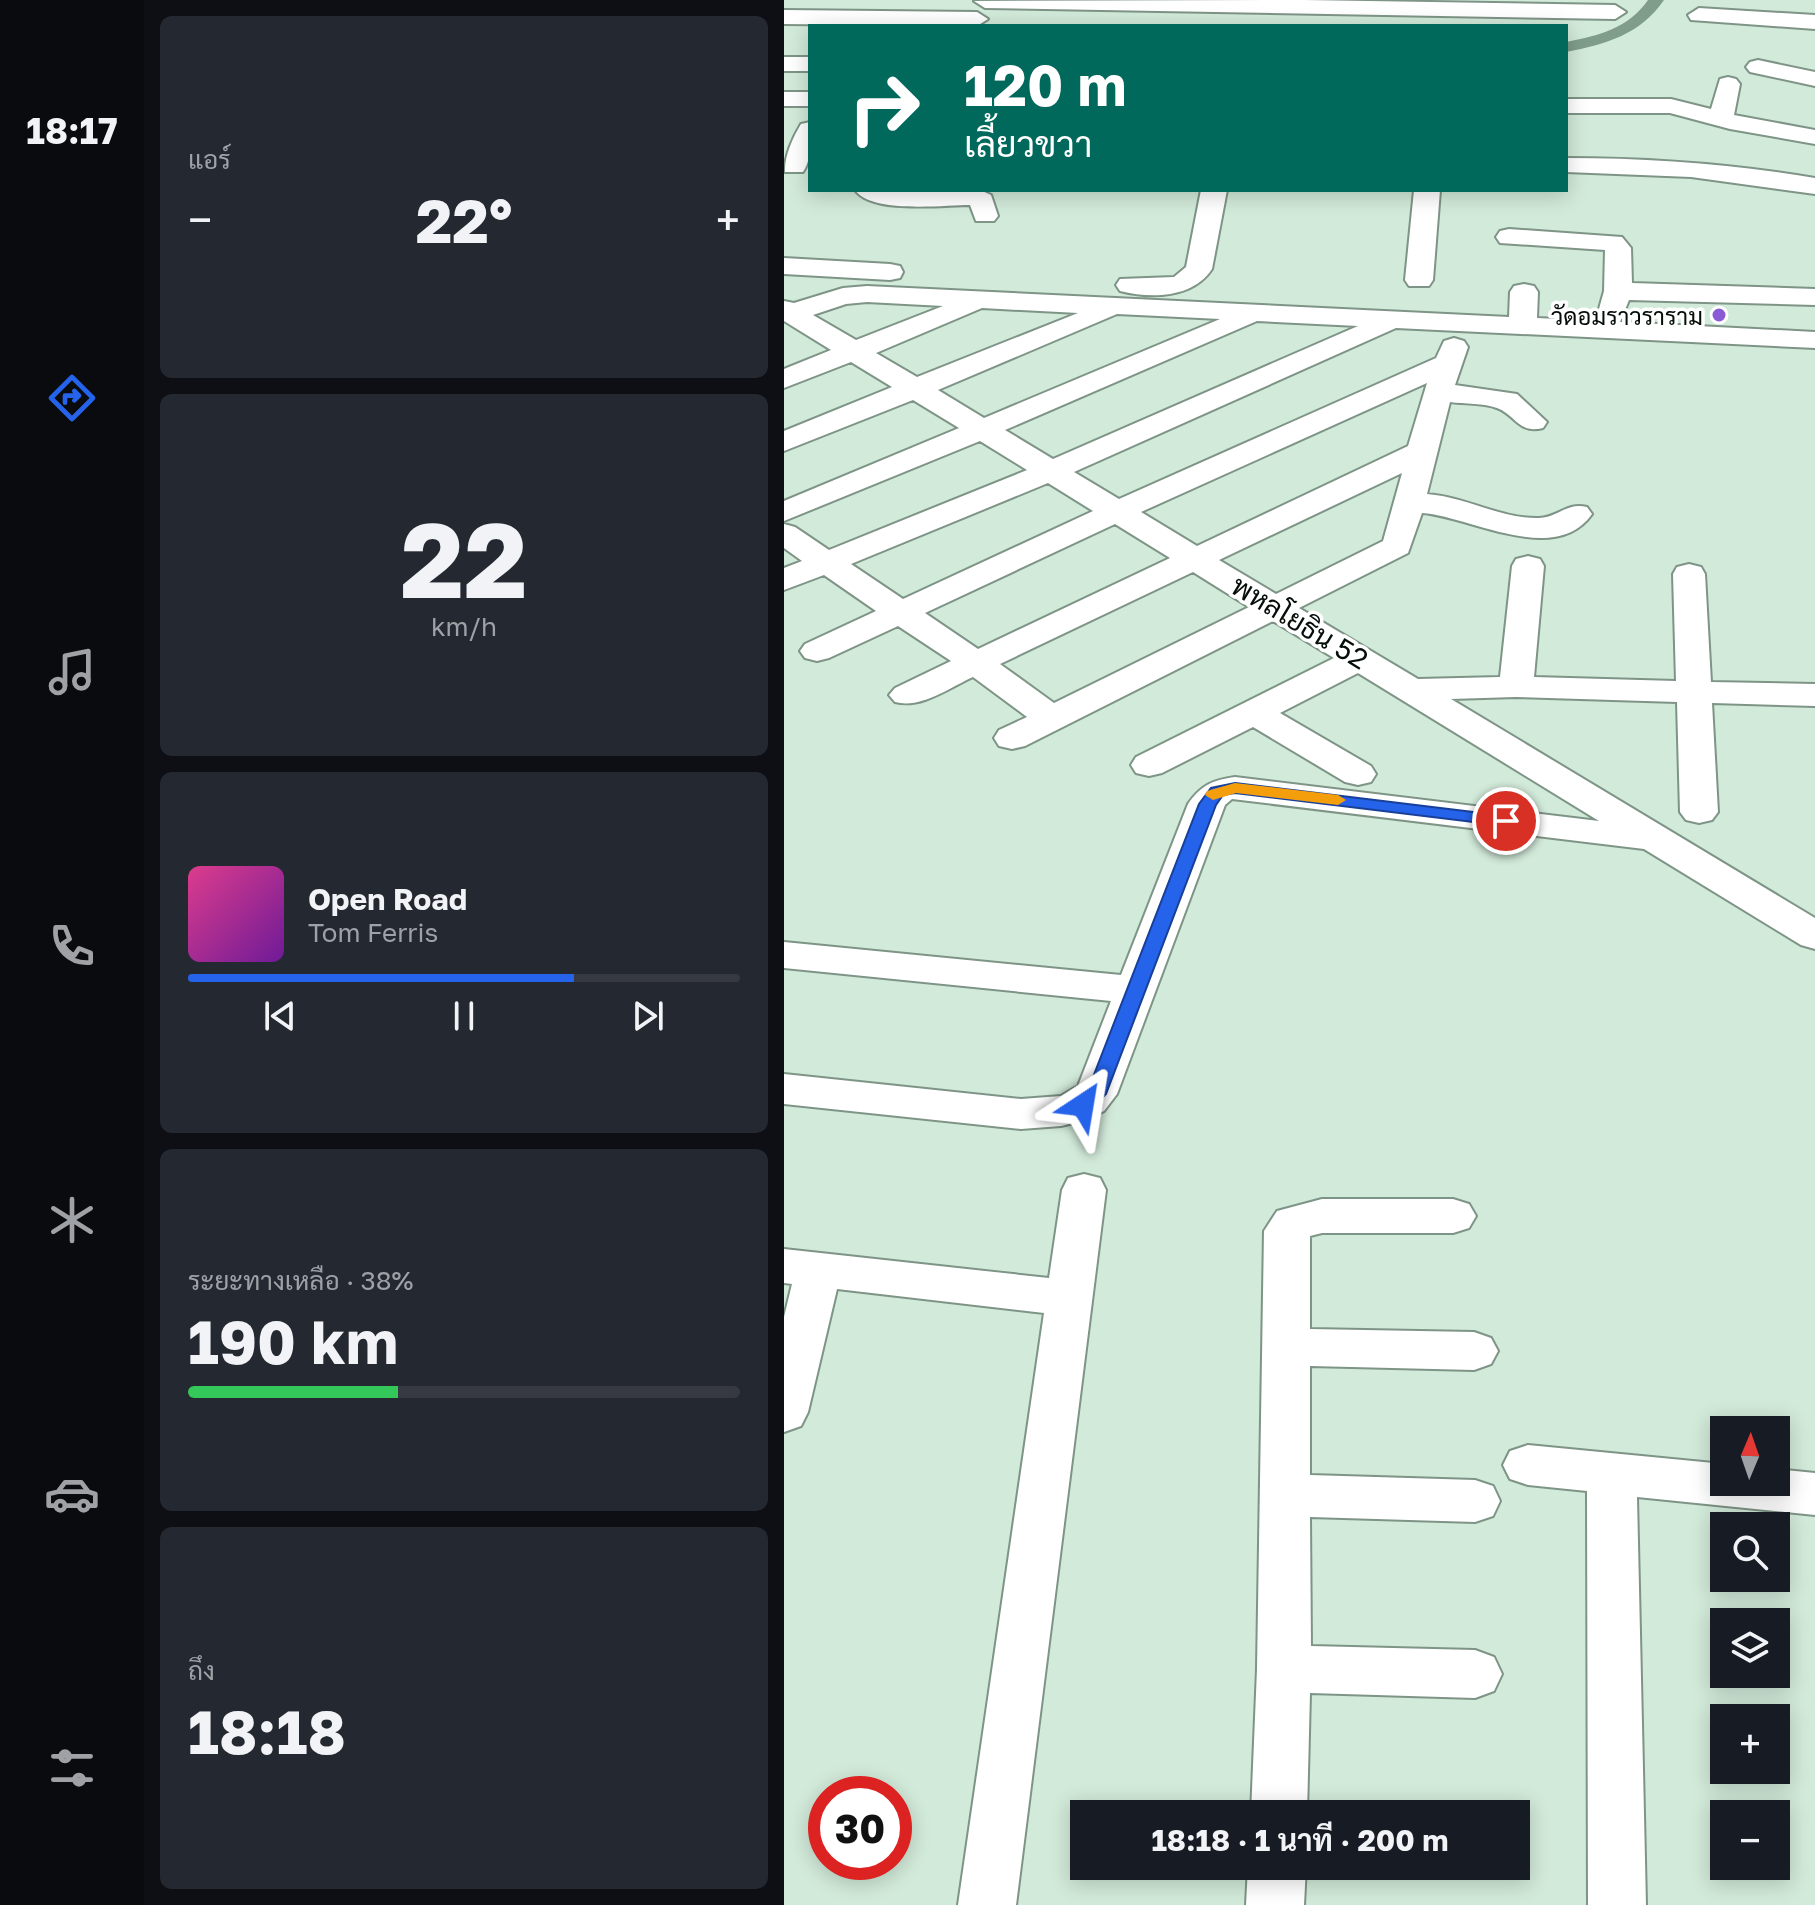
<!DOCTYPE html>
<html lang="th">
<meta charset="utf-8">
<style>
body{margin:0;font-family:"Golos Text",Sarabun,sans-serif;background:#242831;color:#f1f3f6;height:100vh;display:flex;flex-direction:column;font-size:30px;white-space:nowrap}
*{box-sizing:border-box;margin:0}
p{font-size:26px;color:#9ea1a6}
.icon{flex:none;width:44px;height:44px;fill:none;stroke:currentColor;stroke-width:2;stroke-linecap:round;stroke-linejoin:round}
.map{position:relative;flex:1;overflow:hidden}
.sheet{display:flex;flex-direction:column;gap:16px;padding:16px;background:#0d0f14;width:640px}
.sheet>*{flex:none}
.top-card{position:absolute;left:24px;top:24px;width:760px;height:168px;border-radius:0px;box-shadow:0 4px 20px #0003;background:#00695c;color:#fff;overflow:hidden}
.needle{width:52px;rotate:2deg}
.tools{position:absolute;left:926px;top:1416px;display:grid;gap:16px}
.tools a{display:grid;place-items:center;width:80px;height:80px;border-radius:0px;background:#171b24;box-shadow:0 4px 20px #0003;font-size:40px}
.speed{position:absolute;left:24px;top:1776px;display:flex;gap:16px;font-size:40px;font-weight:700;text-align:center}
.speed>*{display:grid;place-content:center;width:104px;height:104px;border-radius:50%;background:#171b24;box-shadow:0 4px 20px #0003;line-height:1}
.speed .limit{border:12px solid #d22;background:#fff;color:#111}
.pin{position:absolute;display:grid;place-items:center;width:68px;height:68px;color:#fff;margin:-34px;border:4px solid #fff;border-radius:50%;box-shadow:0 2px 8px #0007}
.me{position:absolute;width:88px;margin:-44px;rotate:33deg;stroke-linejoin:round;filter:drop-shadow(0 0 6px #0008)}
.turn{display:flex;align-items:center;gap:28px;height:168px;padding:0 24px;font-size:36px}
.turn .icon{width:104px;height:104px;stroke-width:2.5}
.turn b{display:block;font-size:56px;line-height:68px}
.big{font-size:60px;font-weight:700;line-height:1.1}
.sheet .card{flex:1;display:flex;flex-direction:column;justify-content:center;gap:12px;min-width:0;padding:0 28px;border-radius:12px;background:#242831}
.sheet .dial{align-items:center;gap:0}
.dial b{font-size:104px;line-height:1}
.song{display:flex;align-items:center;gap:24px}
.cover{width:96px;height:96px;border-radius:12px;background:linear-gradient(135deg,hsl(330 70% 55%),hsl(280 70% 35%))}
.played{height:8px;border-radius:4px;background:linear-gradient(90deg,#2563eb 70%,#363941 70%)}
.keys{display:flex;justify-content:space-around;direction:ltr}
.heat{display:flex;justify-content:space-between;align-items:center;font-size:44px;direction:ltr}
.charge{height:12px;border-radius:6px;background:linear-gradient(90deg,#34c759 38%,#363941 0)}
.trip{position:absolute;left:286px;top:1800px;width:460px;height:80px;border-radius:0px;background:#171b24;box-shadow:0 4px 20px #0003;font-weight:700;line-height:80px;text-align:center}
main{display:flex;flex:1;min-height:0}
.menu{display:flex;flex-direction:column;width:144px;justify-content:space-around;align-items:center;background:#090b0e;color:#9ea1a6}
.menu .icon{width:56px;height:56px}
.menu .current{color:#2563eb}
.menu b{font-size:36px;color:#f1f3f6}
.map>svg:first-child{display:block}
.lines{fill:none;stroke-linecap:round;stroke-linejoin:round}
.canal{fill:#809d8b;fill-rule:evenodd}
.minor-casing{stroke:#7e9486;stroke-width:4}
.minor{fill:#fff;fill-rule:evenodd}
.route{fill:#2563eb;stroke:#184099;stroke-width:2}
.slow{fill:#f59e0b}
.poi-dot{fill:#895bd5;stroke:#fff;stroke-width:3}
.labels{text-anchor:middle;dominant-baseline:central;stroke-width:7;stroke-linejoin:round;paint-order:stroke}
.far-poi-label{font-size:24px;fill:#060e09;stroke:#fff;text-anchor:end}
.street-label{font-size:28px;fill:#060e09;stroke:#fff}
</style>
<main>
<nav class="menu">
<b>18:17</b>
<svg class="icon current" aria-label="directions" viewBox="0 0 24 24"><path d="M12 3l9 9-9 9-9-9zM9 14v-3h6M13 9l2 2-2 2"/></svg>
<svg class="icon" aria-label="music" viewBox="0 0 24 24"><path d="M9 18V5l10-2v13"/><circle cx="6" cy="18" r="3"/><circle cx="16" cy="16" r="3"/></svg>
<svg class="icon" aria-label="phone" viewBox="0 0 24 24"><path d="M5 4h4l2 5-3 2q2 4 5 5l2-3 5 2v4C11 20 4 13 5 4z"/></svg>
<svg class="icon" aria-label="climate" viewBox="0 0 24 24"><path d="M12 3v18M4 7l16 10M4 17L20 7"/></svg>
<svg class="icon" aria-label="car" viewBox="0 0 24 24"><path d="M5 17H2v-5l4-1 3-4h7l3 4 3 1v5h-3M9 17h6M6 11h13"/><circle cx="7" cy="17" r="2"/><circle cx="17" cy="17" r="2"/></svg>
<svg class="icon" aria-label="filters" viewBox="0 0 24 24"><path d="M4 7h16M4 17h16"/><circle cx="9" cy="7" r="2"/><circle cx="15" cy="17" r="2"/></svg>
</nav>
<section class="sheet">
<div class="card"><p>แอร์</p>
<div class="heat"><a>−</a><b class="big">22°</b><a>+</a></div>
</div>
<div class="card dial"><b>22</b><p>km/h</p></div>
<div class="card">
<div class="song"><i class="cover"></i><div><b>Open Road</b><p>Tom Ferris</p></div></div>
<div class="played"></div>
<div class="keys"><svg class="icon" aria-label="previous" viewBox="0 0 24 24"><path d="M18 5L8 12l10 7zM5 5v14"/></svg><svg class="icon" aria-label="pause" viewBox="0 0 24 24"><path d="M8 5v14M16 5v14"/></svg><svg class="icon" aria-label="next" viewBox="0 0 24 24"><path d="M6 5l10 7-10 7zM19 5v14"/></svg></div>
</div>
<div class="card"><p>ระยะทางเหลือ · 38%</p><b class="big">190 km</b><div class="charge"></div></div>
<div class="card"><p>ถึง</p><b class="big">18:18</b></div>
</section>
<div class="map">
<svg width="1031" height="1905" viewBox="0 0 1031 1905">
<rect width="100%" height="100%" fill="#d2eada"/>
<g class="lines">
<path class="canal" d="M864,0H880C856,35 822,44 782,52V42C814,36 845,28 864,0Z"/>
<defs>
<path id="minor" d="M520,0L831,5L842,12L831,19L201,8L190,1Z
M915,8L1031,15V29L907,20L904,15Z
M0,10L193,12L204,19L193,26L0,24Z
M0,57H26V71H0Z
M974,60L1031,72V86L966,72L962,67L966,62Z
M944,77L952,79L956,84L950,115L1031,130V144L946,129L886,113H782V99H887L927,109L936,79Z
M0,92H26V106H0Z
M26,122C26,140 29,157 19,172H1C0,157 9,137 17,124Z
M782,158C866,158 948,164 1031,178V194L907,177L782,172Z
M71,190H196L207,195L214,216L210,221H192L186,205C158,205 88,214 71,190Z
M417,190H443L428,269C409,298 368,299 336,291L332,285L336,279L390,277L402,267Z
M630,190H656L649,280L645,286H625L621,280Z
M725,229L838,237L847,248L848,283L1031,289V305L845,300L836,322L1031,332V348L612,328L290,472L335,499L652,358L660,341L670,338L680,341L684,347L671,385L733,394L763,422L759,428C734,434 732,415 713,408C700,403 680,404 666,402L643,494C683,497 716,519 755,518C775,517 783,502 803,507L808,514C771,567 685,516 638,513L624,553L515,608L634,679L716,677L728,566L732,559L744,556L756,559L760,566L750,677L892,681L889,574L893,567L905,564L917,567L921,574L927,682L1031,684V706L928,703L934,812L928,820L915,823L902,820L896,812L893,702L732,697L667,699L1031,918V949L1017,945L860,849L448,799L441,805L333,1094L320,1111L302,1120L277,1126L237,1129L0,1104V1074L237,1099L277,1096L294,1086L327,1001L0,968V942L337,975L404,804C417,785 429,780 451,777L815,821L574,673L496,713L587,766L592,774L587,782L574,785L561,782L469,727L378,773L365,776L352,773L347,765L352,757L550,658L489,621L241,746L228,749L215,746L210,738L215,730L243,717L189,677C165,688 137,709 111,702L105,695L111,688L167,661L114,626L45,658L33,661L21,658L16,651L21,644L92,611L40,575L0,590V568L18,561L0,548V524L11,527L45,550L243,470L196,441L0,521V501L175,428L129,400L0,451V431L108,387L67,362L0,388V369L47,350L0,321V301L10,303L59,288L83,286L725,317L726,292L730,286L740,284L750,286L754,292L753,318L817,321L813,316L820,291L821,250L716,243L712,237L716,231ZM83,302L159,306L72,340L29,315L62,304ZM198,308L294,313L133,377L92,353ZM333,314L436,319L200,418L154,390ZM473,321L574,326L269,459L221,430ZM643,383L624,446L413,546L357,512ZM618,473L599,541L492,594L435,560ZM264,483L309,511L119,599L67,564ZM331,524L386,558L194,649L141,613ZM409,572L465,607L270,703L216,664Z
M0,258L106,264L116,266L119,272L116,278L106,280L0,274Z
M300,1174L316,1178L322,1190L232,1905H174L260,1313L53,1289L24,1412L17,1426L0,1432V1317L8,1284L0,1283V1249L265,1278L278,1190L284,1178Z
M538,1199H669L685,1204L692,1216L685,1228L669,1233H538L526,1236V1329L690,1332L707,1338L714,1351L707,1364L690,1370L526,1366V1475L691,1480L709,1486L716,1501L709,1516L691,1522L526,1517L527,1646L691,1650L710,1657L718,1674L710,1691L691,1698L526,1693L523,1814H467L473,1669L480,1231L493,1211Z
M744,1445L940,1464V1482H992V1469L1031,1473V1515L853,1497L862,1905H804L803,1491L744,1485L726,1479L719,1465L726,1451Z
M464,1866H522L520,1905H462Z"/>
</defs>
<use href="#minor" class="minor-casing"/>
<use href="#minor" class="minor"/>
</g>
<path class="route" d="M451,783L722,816L731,821L722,826L451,793L439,795L432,805L322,1094L306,1110H292L289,1105L304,1090L415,804L427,788Z"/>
<path class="slow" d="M451,783L554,795L562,800L554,805L452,793L429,800L421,795L423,791Z"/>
<circle class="poi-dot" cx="935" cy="315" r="8"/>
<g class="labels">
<g class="far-poi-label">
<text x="919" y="315">วัดอมราวราราม</text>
</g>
<g class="street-label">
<text transform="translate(516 622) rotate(31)">พหลโยธิน 52</text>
</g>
</g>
</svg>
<div class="tools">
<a><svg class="needle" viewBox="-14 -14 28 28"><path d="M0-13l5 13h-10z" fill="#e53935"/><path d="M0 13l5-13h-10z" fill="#9ea1a6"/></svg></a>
<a><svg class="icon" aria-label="search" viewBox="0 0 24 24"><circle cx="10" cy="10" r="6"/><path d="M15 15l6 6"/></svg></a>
<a><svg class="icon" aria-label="layers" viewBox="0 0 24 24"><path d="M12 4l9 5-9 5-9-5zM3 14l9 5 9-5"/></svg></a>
<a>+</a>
<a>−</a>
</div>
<div class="speed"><div class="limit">30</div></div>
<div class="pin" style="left:722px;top:821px;background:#d93025"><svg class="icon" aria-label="arrive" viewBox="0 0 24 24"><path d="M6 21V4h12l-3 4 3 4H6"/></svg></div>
<svg class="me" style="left:299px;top:1105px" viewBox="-20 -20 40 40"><path d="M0-17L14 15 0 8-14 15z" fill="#2563eb" stroke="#fff" stroke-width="4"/></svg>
<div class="trip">18:18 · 1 นาที · 200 m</div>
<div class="top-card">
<div class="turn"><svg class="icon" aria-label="right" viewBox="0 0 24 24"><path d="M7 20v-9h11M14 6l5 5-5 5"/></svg><div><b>120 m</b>เลี้ยวขวา</div></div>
</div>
</div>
</main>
